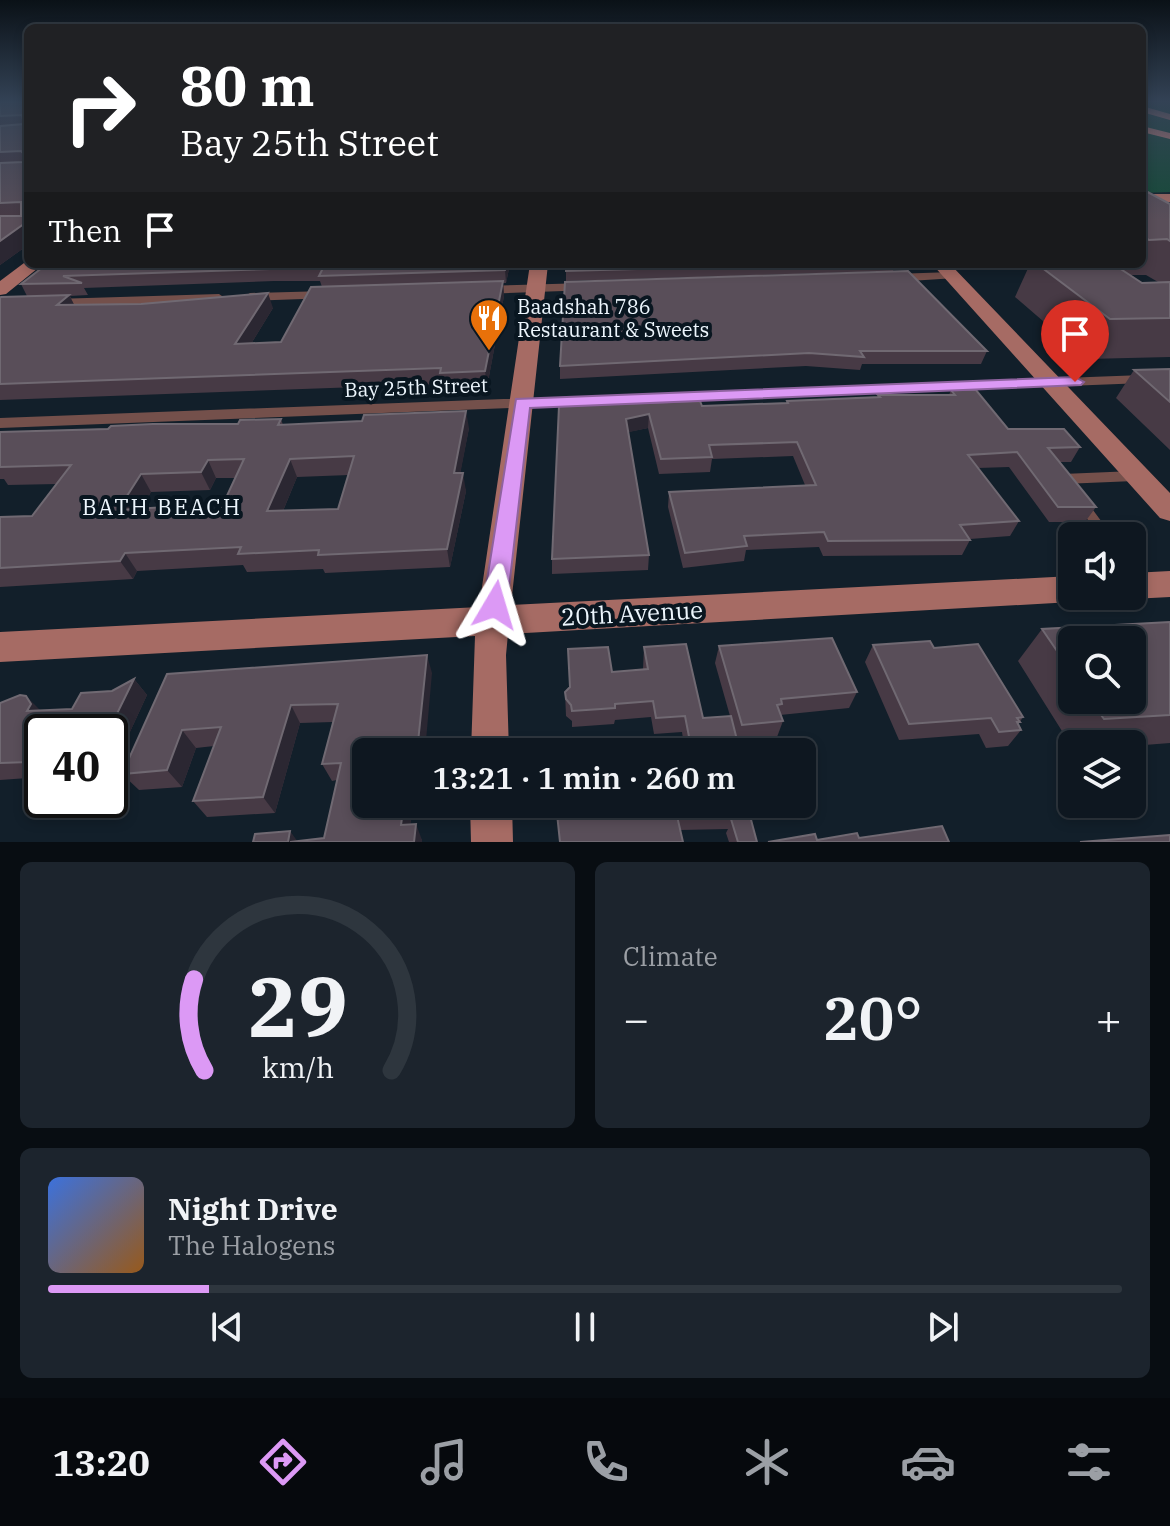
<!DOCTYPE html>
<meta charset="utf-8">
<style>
body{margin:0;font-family:"IBM Plex Serif",serif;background:#1c242d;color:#f1f3f6;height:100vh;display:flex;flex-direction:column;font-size:30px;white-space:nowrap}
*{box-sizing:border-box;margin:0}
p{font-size:26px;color:#9b9fa5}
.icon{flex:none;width:44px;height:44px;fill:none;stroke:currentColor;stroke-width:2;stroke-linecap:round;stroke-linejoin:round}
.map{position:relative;height:842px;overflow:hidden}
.side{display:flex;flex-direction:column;gap:20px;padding:20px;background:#080d12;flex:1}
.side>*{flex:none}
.banner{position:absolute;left:24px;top:24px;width:1122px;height:244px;border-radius:12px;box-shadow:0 4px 12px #0003,0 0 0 2px #2e363e;background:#202124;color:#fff;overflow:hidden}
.controls{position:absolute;left:1058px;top:522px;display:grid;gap:16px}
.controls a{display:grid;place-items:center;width:88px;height:88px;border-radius:12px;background:#0e1720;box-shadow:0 4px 12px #0003,0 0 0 2px #2e363e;font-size:40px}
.speed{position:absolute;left:24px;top:714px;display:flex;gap:16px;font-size:40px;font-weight:700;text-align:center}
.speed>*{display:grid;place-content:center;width:104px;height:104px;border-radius:50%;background:#0e1720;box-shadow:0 4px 12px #0003,0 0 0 2px #2e363e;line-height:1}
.speed .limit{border:4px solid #111;border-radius:12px;background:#fff;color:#111}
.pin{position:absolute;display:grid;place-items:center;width:68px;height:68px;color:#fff;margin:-82px -34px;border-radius:50% 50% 50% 0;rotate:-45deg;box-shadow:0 0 8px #0007}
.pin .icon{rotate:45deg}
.me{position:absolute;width:88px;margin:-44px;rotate:7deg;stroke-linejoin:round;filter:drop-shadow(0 0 6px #0008)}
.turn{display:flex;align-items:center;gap:28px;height:168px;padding:0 24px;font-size:36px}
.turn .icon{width:104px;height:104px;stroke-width:2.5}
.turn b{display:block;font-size:56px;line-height:68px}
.then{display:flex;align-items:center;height:76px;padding:0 24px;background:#0003;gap:16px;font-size:30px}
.big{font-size:60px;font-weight:600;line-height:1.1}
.side .widget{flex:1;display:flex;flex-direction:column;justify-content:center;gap:12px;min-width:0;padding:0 28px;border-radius:12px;background:#1c242d}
.side .dial{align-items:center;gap:0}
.dial svg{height:208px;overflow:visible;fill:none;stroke:#2e363e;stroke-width:7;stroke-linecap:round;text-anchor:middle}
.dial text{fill:#f1f3f6;stroke:none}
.song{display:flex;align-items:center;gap:24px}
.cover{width:96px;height:96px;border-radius:12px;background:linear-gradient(135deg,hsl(220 70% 55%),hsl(30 70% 35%))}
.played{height:8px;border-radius:4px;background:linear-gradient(90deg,#dc99f5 15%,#2e363e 15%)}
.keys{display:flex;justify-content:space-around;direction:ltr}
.heat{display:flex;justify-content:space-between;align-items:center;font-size:44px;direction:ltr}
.side .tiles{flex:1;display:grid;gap:20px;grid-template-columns:1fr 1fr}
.widget:last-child{grid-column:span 2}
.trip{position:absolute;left:352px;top:738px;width:464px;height:80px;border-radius:12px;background:#0e1720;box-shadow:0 4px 12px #0003,0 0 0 2px #2e363e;font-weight:600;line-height:80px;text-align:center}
.menu{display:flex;height:128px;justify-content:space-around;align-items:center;background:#06090d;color:#9b9fa5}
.menu .icon{width:56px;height:56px}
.menu .active{color:#dc99f5}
.menu b{font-size:36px;color:#f1f3f6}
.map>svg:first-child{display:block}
.green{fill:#154b37}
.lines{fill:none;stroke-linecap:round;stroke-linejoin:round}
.lane{stroke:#74504b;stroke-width:10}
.street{fill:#74504b;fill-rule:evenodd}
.secondary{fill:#a66b64;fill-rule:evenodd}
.highway{fill:#ee9389;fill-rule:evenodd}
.wall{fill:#473a45;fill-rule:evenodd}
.shaded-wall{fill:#2b2732}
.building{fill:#594e59;stroke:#706972;stroke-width:2;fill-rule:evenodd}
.route{fill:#dc99f5;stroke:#8f639f;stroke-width:2}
.labels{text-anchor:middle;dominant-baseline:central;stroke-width:8;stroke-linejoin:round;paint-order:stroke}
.poi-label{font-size:20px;fill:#edf6fd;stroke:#091620;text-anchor:start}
.street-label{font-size:20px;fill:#edf6fd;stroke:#091620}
.neighbourhood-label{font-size:22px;letter-spacing:2px;fill:#edf6fd;stroke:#091620}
.near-street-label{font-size:24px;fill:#edf6fd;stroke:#091620}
</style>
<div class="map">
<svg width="1170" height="842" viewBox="0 0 1170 842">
<rect width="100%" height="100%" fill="#121f2a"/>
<path class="green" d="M1142,102H1170V192L1142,193Z"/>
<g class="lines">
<path class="lane" d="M1063,479L1134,476
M1086,509L1106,536
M1132,564L1145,578"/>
<path class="street" d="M952,272L958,276L956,278L894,282L888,278L894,274Z
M587,283L593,287L591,290L482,294L476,290L482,286Z
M327,291L333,295L331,298L250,301L244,297L250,293Z
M219,294L225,298L223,301L54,307L48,303L54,299Z
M1170,374V382L0,428V418Z"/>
<path class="secondary" d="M1142,194H1170V202H1142Z
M28,260V264H43L6,294L0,295V281Z
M530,264H548L511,605L1072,576V596H1084L1083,598L1072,602L508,634L506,655L509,752H471L475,636L0,662V632L479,607Z
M932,264H950L1170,493V521L1160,518Z
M1170,571V597L1132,599L1124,596H1132V573Z
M470,804H512L513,842H471Z"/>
<path class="highway" d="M1142,106L1170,114V120L1142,112Z
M1142,126L1170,133V139L1142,132Z"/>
</g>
<path class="wall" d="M0,102H28V245L0,265Z
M1142,189L1170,204V357L1087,359L1015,297L1030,264H1142ZM1131,275H1146L1158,282L1142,283Z
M47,264H510L506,283H503L504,296L487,387L443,389L442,384L0,400V298L27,296L21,284ZM274,281H320L322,287L281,342L251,344L273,308L74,305L70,296L88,295L84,288Z
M566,264H896L893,271L566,281Z
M565,282L987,351L981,364H862L860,370L806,366L560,379V366Z
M1170,369V450L1116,398L1134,370Z
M951,390L1008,429L1080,447L1071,462H1059L1096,507L1085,522H1049L1009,467L978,468L1019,521L1010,536L970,539V540L962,555L823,556L819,547L746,550L744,561L683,568L668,507L669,492L805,485L793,456L712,459L710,472L659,474L648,428L628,432L649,555L648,570L552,574V559L559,406H702L786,403L787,401L877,397L878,395H949Z
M281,419L283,425L469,428L460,473L466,491L450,567L325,573L323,569L247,572L243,565L137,571L133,579L0,587V517L32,516L57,484L8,485L4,479H0V432L238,424ZM349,475L338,509L283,511L297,477ZM216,478H235L219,513L186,515L141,508L151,492L210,490Z
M1170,622V743L1132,746V744H1072V747L1018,661L1042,629ZM1072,640L1132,700H1072Z
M873,645L934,648L1023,717L1018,725L1021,730L1008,746L986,748L979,734L899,740L865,662Z
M719,646L857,692L849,708L780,715L783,721L777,737L737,741L739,752H685L682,732L654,734L651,717L615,720L614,724L572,727V721L566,716L565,692L612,672L643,669L644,647L703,718L730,716L715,663Z
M432,673L366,752V804H413L410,825L422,840V842H253L297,841L324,838L337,780L332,781L322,764L333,722L300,723L275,813L207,817L193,801L214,746L196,748L182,787L139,790L122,774L167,674Z
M134,679L147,695L110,775V732H42V777L0,780V703L41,711L72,709L112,691Z
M556,804L744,813L743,817L757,842H729L726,833L728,829L680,830Z"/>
<path class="shaded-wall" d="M28,221V245L0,265V241Z
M507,264H510L506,283L505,270Z
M503,281L504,296L487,387L485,371Z
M268,293L273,308L241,360L235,344Z
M69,295L77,310L57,305Z
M466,411L469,428L457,491L454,473Z
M649,414L648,428L625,433L626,419Z
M290,459L297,477L275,530L267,511Z
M208,460L216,478L210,490L201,472Z
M463,473L466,491L450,567L447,549Z
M141,474L151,492L129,528L118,510Z
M181,506L191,524L175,516Z
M125,553L137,571L133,579L120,561Z
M427,655L432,673L425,752H417Z
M134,679L147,695L110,775V732H108Z
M26,696L43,713L27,711Z
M291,705L300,723L275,813L263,797Z
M182,730L196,748L182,787L167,770Z
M404,804H413L408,841L401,825Z
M416,824L422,840V842H414Z
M290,831L298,842H288Z"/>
<path class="building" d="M0,102H28V221L0,241V216H21V202L0,203V163L23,162L24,154L21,151L0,152V126L24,124L22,115L0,116Z
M1142,189L1170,204V241L1167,239L1149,240L1142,235Z
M47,264H507L505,270L319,276L323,268L270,269L63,276L82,283L21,284Z
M566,264H816L566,271Z
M1037,264H1113L1142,283L1170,282V318L1110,319Z
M908,271L987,351H860L864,357L809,353L560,366L565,282Z
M503,281L485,371L440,373L441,368L0,384V298L1,297L69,295L57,305L141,304L268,293L235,344L281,342L311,287Z
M1170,369V402L1134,370Z
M951,390H976L1008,429H1064L1080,447L1048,448L1096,507H1058L1017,452L968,455L1019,521L960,525L970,540L828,541L824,532L744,536L747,546L685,553L669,492L816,485L797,442L709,445L712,457L661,459L649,414L626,419L649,555L552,559L559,406L700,401L702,406L788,403L787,401L880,397L878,395H955Z
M466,411L454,473H463L447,549L318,555L319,550L238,554L241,547L125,553L120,561L0,568V517L32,516L71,465L0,467V432L108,429L111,426L153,424H238L240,420L281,419L278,425L362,421L364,415ZM354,456L338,509L267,511L290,459ZM244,459L219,513L175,516L181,506L118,510L141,474L201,472L208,460Z
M1170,622V715L1104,719L1090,700H1132V640H1072V673L1042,629Z
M832,638L857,692L781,699L782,704L777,705L783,721L742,725L719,646Z
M930,641L934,648L978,644L1023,717L1017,718L1020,722H1017L1021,730L999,732L991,718L909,724L873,645Z
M686,644L703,718L731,716L740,752H692L685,716L656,718L653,701L615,704V708L572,711L571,705L566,699L565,692L570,687L568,649L608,647L612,672L648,669L644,647Z
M427,655L417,752H366V804H404L401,825L416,824L414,842H290L324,838L341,763L322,764L338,704L291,705L263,797L193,801L221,727L182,730L167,770L122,774L167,674Z
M134,679L108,732H42V763L28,764L29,762L0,763V703L20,695L26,696L31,704L27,711L72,709L81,693L112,691Z
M642,748L643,752H605V750Z
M556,804H741L744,813L677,816L683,842H560Z
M750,816L757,842H738L731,819Z
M942,826L949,842H768L815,834L817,840L857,833L859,838Z
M290,831L288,842H253L255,834Z
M1170,835V842H1080Z"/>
<linearGradient id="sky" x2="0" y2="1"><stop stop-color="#0a1117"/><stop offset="0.46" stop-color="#334255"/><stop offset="1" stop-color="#334255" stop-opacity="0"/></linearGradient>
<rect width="1170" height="220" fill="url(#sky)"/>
<path class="route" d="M1075,377L1084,382L1081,385L530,408L507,605L504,613L495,616L486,613L483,605L516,399Z"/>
<defs>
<symbol id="restaurant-pin" viewBox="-11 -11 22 30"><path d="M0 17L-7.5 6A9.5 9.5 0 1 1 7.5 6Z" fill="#e8710a" stroke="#091620"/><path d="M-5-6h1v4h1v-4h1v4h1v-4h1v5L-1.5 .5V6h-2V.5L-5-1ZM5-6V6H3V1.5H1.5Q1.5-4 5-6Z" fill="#fff"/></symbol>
</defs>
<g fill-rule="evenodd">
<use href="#restaurant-pin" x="467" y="296" width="44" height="60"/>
</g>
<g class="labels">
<g class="poi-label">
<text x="517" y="306">Baadshah 786<tspan x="517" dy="23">Restaurant &amp; Sweets</tspan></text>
</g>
<g class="street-label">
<text transform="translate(416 387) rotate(-2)">Bay 25th Street</text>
</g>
<g class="neighbourhood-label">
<text x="162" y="506">BATH BEACH</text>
</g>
<g class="near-street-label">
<text transform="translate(632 613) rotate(-3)">20th Avenue</text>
</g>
</g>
</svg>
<div class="controls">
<a><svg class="icon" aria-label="sound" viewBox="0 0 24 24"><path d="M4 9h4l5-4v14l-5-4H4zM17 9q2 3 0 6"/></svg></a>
<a><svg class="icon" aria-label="search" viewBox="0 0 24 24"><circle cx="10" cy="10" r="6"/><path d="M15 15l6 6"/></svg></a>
<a><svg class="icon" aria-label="layers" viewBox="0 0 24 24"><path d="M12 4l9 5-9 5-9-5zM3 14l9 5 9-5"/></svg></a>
</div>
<div class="speed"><div class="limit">40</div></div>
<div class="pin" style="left:1075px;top:382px;background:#d93025"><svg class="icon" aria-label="arrive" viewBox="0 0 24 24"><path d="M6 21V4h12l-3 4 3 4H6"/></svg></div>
<svg class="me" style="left:495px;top:605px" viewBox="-20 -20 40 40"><path d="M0-17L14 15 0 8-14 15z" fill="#dc99f5" stroke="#fff" stroke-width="4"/></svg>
<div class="trip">13:21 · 1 min · 260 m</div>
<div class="banner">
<div class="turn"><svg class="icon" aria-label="right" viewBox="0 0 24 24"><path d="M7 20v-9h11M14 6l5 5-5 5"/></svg><div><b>80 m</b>Bay 25th Street</div></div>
<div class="then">Then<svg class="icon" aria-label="arrive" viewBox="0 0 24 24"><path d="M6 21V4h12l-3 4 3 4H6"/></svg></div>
</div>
</div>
<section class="side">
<div class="tiles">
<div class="widget dial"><svg viewBox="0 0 100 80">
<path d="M14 69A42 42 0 1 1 86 69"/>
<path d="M14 69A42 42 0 0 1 10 34" stroke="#dc99f5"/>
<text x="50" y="56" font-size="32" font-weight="700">29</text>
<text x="50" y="72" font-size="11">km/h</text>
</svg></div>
<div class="widget"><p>Climate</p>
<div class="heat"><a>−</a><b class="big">20°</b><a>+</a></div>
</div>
<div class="widget">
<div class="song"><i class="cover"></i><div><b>Night Drive</b><p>The Halogens</p></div></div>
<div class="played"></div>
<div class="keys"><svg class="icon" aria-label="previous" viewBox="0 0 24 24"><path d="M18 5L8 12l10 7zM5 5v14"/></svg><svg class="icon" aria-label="pause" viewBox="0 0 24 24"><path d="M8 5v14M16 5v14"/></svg><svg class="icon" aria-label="next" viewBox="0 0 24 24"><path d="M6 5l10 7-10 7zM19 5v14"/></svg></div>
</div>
</div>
</section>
<nav class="menu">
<b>13:20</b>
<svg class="icon active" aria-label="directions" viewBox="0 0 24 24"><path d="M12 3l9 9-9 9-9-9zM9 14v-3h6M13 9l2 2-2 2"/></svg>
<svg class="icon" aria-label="music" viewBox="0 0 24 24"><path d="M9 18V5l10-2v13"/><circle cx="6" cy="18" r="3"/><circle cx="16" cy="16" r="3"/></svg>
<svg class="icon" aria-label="phone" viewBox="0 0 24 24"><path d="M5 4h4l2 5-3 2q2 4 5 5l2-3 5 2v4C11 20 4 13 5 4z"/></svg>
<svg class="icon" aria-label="climate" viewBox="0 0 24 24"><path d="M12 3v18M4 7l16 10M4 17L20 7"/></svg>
<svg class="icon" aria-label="car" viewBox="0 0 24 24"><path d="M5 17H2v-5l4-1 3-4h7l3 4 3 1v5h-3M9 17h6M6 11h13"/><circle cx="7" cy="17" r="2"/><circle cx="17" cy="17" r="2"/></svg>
<svg class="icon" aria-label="filters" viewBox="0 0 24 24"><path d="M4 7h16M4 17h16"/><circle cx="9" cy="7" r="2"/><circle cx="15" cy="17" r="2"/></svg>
</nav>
